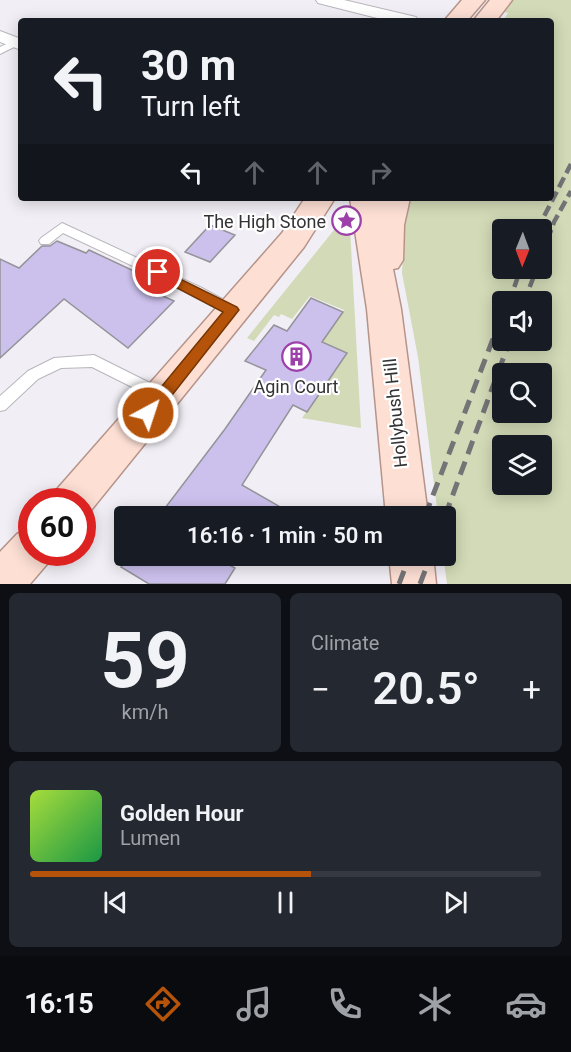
<!DOCTYPE html>
<meta charset="utf-8">
<style>
body{margin:0;font-family:Roboto,sans-serif;background:#242831;color:#f1f3f6;height:100vh;display:flex;flex-direction:column;font-size:22px;white-space:nowrap}
*{box-sizing:border-box;margin:0}
p{font-size:20px;color:#9ea1a6}
.icon{flex:none;width:33px;height:33px;fill:none;stroke:currentColor;stroke-width:2;stroke-linecap:round;stroke-linejoin:round}
.map{position:relative;height:584px;overflow:hidden}
.drawer{display:flex;flex-direction:column;gap:9px;padding:9px;background:#0d0f14;flex:1}
.drawer>*{flex:none}
.top-card{position:absolute;left:18px;top:18px;width:536px;height:183px;border-radius:6px;box-shadow:0 3px 15px #0003;background:#171b24;color:#f1f3f6;overflow:hidden}
.needle{width:39px;rotate:181deg}
.fabs{position:absolute;left:492px;top:219px;display:grid;gap:12px}
.fabs a{display:grid;place-items:center;width:60px;height:60px;border-radius:6px;background:#171b24;box-shadow:0 3px 15px #0003;font-size:30px}
.speed{position:absolute;left:18px;top:488px;display:flex;gap:12px;font-size:30px;font-weight:700;text-align:center}
.speed>*{display:grid;place-content:center;width:78px;height:78px;border-radius:50%;background:#171b24;box-shadow:0 3px 15px #0003;line-height:1}
.speed .limit{border:9px solid #d22;background:#fff;color:#111}
.pin{position:absolute;display:grid;place-items:center;width:51px;height:51px;color:#fff;margin:-26px;border:3px solid #fff;border-radius:50%;box-shadow:0 2px 6px #0007}
.me{position:absolute;width:66px;margin:-33px;rotate:40deg;stroke-linejoin:round;filter:drop-shadow(0 0 4px #0008)}
.turn{display:flex;align-items:center;gap:21px;height:126px;padding:0 24px;font-size:27px}
.turn .icon{width:78px;height:78px;stroke-width:2.5}
.turn b{display:block;font-size:42px;line-height:51px}
.lanes{display:flex;align-items:center;height:57px;padding:0 24px;background:#0003;justify-content:center;gap:30px;direction:ltr}
.lanes .off{opacity:.35}
.big{font-size:45px;font-weight:600;line-height:1.1}
.drawer .tile{flex:1;display:flex;flex-direction:column;justify-content:center;gap:9px;min-width:0;padding:0 21px;border-radius:9px;background:#242831}
.drawer .dial{align-items:center;gap:0}
.dial b{font-size:78px;line-height:1}
.song{display:flex;align-items:center;gap:18px}
.cover{width:72px;height:72px;border-radius:9px;background:linear-gradient(135deg,hsl(80 70% 55%),hsl(140 70% 35%))}
.played{height:6px;border-radius:3px;background:linear-gradient(90deg,#b45309 55%,#363941 55%)}
.keys{display:flex;justify-content:space-around;direction:ltr}
.heat{display:flex;justify-content:space-between;align-items:center;font-size:33px;direction:ltr}
.drawer .tiles{flex:1;display:grid;gap:9px;grid-template-columns:1fr 1fr}
.tile:last-child{grid-column:span 2}
.trip{position:absolute;left:114px;top:506px;width:342px;height:60px;border-radius:6px;background:#171b24;box-shadow:0 3px 15px #0003;font-weight:600;line-height:60px;text-align:center}
.dock{display:flex;height:96px;justify-content:space-around;align-items:center;background:#090b0e;color:#9ea1a6}
.dock .icon{width:42px;height:42px}
.dock .current{color:#b45309}
.dock b{font-size:27px;color:#f1f3f6}
.map>svg:first-child{display:block}
.green{fill:#d2dab7;fill-rule:evenodd}
.building{fill:#ccc1ed;stroke:#949398;stroke-width:1.5}
.lines{fill:none;stroke-linecap:round;stroke-linejoin:round}
.lane-casing{stroke:#b8b6bc;stroke-width:2}
.street-casing{stroke:#b8b6bc;stroke-width:2}
.primary-casing{stroke:#b6948a;stroke-width:3}
.lane{fill:#fff;fill-rule:evenodd}
.street{fill:#fff;fill-rule:evenodd}
.primary{fill:#fddfd4;fill-rule:evenodd}
.rail-far1{stroke:#747477;stroke-width:4.5;stroke-dasharray:11 5;stroke-linecap:butt}
.rail{stroke:#747477;stroke-width:5;stroke-dasharray:14 8;stroke-linecap:butt}
.route{fill:#b45309;stroke:#753606;stroke-width:1.5}
.labels{text-anchor:middle;dominant-baseline:central;stroke-width:4.5;stroke-linejoin:round;paint-order:stroke}
.poi-label{font-size:18px;fill:#333335;stroke:#fff;text-anchor:end}
.street-label{font-size:18px;fill:#333335;stroke:#fff}
</style>
<div class="map">
<svg width="571" height="584" viewBox="0 0 571 584">
<rect width="100%" height="100%" fill="#f1eff5"/>
<path class="green" d="M513,0H571V584H447L443,555H446V516H438L418,357L402,273L406,198H550V21H503L508,13L504,12ZM502,230H542V268H502ZM502,302H542V340H502ZM502,374H542V412H502ZM502,446H542V484H502Z
M338,225L350,228L361,428L302,418L347,353L322,342L344,310L310,296L292,319L281,314L279,317L274,315L254,341L247,338Z"/>
<path class="building" d="M210,225L235,235L210,262L185,252Z
M57,241L86,253L89,250L151,279L143,287L174,301L128,348L64,299L0,358V259L19,268L42,246H50Z
M311,298L343,312L322,342L347,353L307,412L293,405L242,485L296,516H159L225,429L266,370L245,361L274,325L287,331Z
M130,555H211L235,568L225,584H149L121,567Z"/>
<g class="lines">
<defs>
<path id="lane" d="M15,40L20,43L18,45L0,54V47Z
M62,223L202,288L237,307L239,311L237,315H227L192,294L63,233L49,244H41L39,241L41,238Z
M94,355L166,391L169,395L166,399L161,401L156,399L92,367L61,368L38,379L5,410L0,411V396L28,371L54,358Z"/>
<path id="street" d="M316,0H344L416,17L419,21H389L318,3Z
M0,31L21,39V50L0,42Z"/>
<path id="primary" d="M462,0H485L467,21H444Z
M490,0H512L496,21H473Z
M305,198H335L304,247L88,514L82,516V501H52L58,488L282,233Z
M350,198H410L404,225L403,260L398,268L393,269L401,309L428,516H386L367,309Z
M32,528V552H52L47,564L30,584H0V552L17,534Z
M389,555H433L436,584H392Z"/>
</defs>
<use href="#lane" class="lane-casing"/>
<use href="#street" class="street-casing"/>
<use href="#primary" class="primary-casing"/>
<use href="#lane" class="lane"/>
<use href="#street" class="street"/>
<use href="#primary" class="primary"/>
<path class="rail-far1" d="M537,230L571,164
M542,255L554,222L571,191
M509,302L521,268
M524,302L537,268
M493,341L502,317"/>
<path class="rail" d="M425,516L493,339
M445,516L510,340
M399,584L410,555
M420,584L431,555"/>
</g>
<path class="route" d="M158,268L237,307L239,310L154,418L148,420L143,418L140,413L143,409L223,312L154,276L152,272L154,269Z"/>
<defs>
<symbol id="sight-ring" viewBox="-11 -11 22 22"><circle r="9.5" fill="#fff" stroke="#9d40a9" stroke-width="1.5"/><path d="M0-6L1.8-2.2L6-1.7L2.9 1.2L3.7 5.4L0 3.3L-3.7 5.4L-2.9 1.2L-6-1.7L-1.8-2.2Z" fill="#9d40a9"/></symbol>
<symbol id="building-ring" viewBox="-11 -11 22 22"><circle r="9.5" fill="#fff" stroke="#9d40a9" stroke-width="1.5"/><path d="M-4-6H4V6H1V3H-1V6H-4ZM-2.5-4.3h1.7v1.8h-1.7ZM.8-4.3h1.7v1.8H.8ZM-2.5-1h1.7V.8h-1.7ZM.8-1h1.7V.8H.8Z" fill="#9d40a9"/></symbol>
</defs>
<g fill-rule="evenodd">
<use href="#sight-ring" x="330" y="204" width="33" height="33"/>
<use href="#building-ring" x="280" y="340" width="33" height="33"/>
</g>
<g class="labels">
<g class="poi-label">
<text x="326" y="221">The High Stone</text>
<text x="296" y="386" text-anchor="middle">Agin Court</text>
</g>
<g class="street-label">
<text transform="translate(395 413) rotate(-96)">Hollybush Hill</text>
</g>
</g>
</svg>
<div class="fabs">
<a><svg class="needle" viewBox="-14 -14 28 28"><path d="M0-13l5 13h-10z" fill="#e53935"/><path d="M0 13l5-13h-10z" fill="#9ea1a6"/></svg></a>
<a><svg class="icon" aria-label="sound" viewBox="0 0 24 24"><path d="M4 9h4l5-4v14l-5-4H4zM17 9q2 3 0 6"/></svg></a>
<a><svg class="icon" aria-label="search" viewBox="0 0 24 24"><circle cx="10" cy="10" r="6"/><path d="M15 15l6 6"/></svg></a>
<a><svg class="icon" aria-label="layers" viewBox="0 0 24 24"><path d="M12 4l9 5-9 5-9-5zM3 14l9 5 9-5"/></svg></a>
</div>
<div class="speed"><div class="limit">60</div></div>
<div class="pin" style="left:158px;top:272px;background:#d93025"><svg class="icon" aria-label="arrive" viewBox="0 0 24 24"><path d="M6 21V4h12l-3 4 3 4H6"/></svg></div>
<svg class="me" style="left:148px;top:413px" viewBox="-20 -20 40 40"><circle r="17" fill="#b45309" stroke="#fff" stroke-width="3"/><path d="M0-11L8 9 0 5-8 9z" fill="#fff"/></svg>
<div class="trip">16:16 · 1 min · 50 m</div>
<div class="top-card">
<div class="turn"><svg class="icon" aria-label="left" viewBox="0 0 24 24"><path d="M17 20v-9H6M10 6l-5 5 5 5"/></svg><div><b>30 m</b>Turn left</div></div>
<div class="lanes"><svg class="icon" aria-label="left" viewBox="0 0 24 24"><path d="M17 20v-9H6M10 6l-5 5 5 5"/></svg><svg class="icon off" aria-label="ahead" viewBox="0 0 24 24"><path d="M12 20V5M6 11l6-6 6 6"/></svg><svg class="icon off" aria-label="ahead" viewBox="0 0 24 24"><path d="M12 20V5M6 11l6-6 6 6"/></svg><svg class="icon off" aria-label="right" viewBox="0 0 24 24"><path d="M7 20v-9h11M14 6l5 5-5 5"/></svg></div>
</div>
</div>
<section class="drawer">
<div class="tiles">
<div class="tile dial"><b>59</b><p>km/h</p></div>
<div class="tile"><p>Climate</p>
<div class="heat"><a>−</a><b class="big">20.5°</b><a>+</a></div>
</div>
<div class="tile">
<div class="song"><i class="cover"></i><div><b>Golden Hour</b><p>Lumen</p></div></div>
<div class="played"></div>
<div class="keys"><svg class="icon" aria-label="previous" viewBox="0 0 24 24"><path d="M18 5L8 12l10 7zM5 5v14"/></svg><svg class="icon" aria-label="pause" viewBox="0 0 24 24"><path d="M8 5v14M16 5v14"/></svg><svg class="icon" aria-label="next" viewBox="0 0 24 24"><path d="M6 5l10 7-10 7zM19 5v14"/></svg></div>
</div>
</div>
</section>
<nav class="dock">
<b>16:15</b>
<svg class="icon current" aria-label="directions" viewBox="0 0 24 24"><path d="M12 3l9 9-9 9-9-9zM9 14v-3h6M13 9l2 2-2 2"/></svg>
<svg class="icon" aria-label="music" viewBox="0 0 24 24"><path d="M9 18V5l10-2v13"/><circle cx="6" cy="18" r="3"/><circle cx="16" cy="16" r="3"/></svg>
<svg class="icon" aria-label="phone" viewBox="0 0 24 24"><path d="M5 4h4l2 5-3 2q2 4 5 5l2-3 5 2v4C11 20 4 13 5 4z"/></svg>
<svg class="icon" aria-label="climate" viewBox="0 0 24 24"><path d="M12 3v18M4 7l16 10M4 17L20 7"/></svg>
<svg class="icon" aria-label="car" viewBox="0 0 24 24"><path d="M5 17H2v-5l4-1 3-4h7l3 4 3 1v5h-3M9 17h6M6 11h13"/><circle cx="7" cy="17" r="2"/><circle cx="17" cy="17" r="2"/></svg>
</nav>
